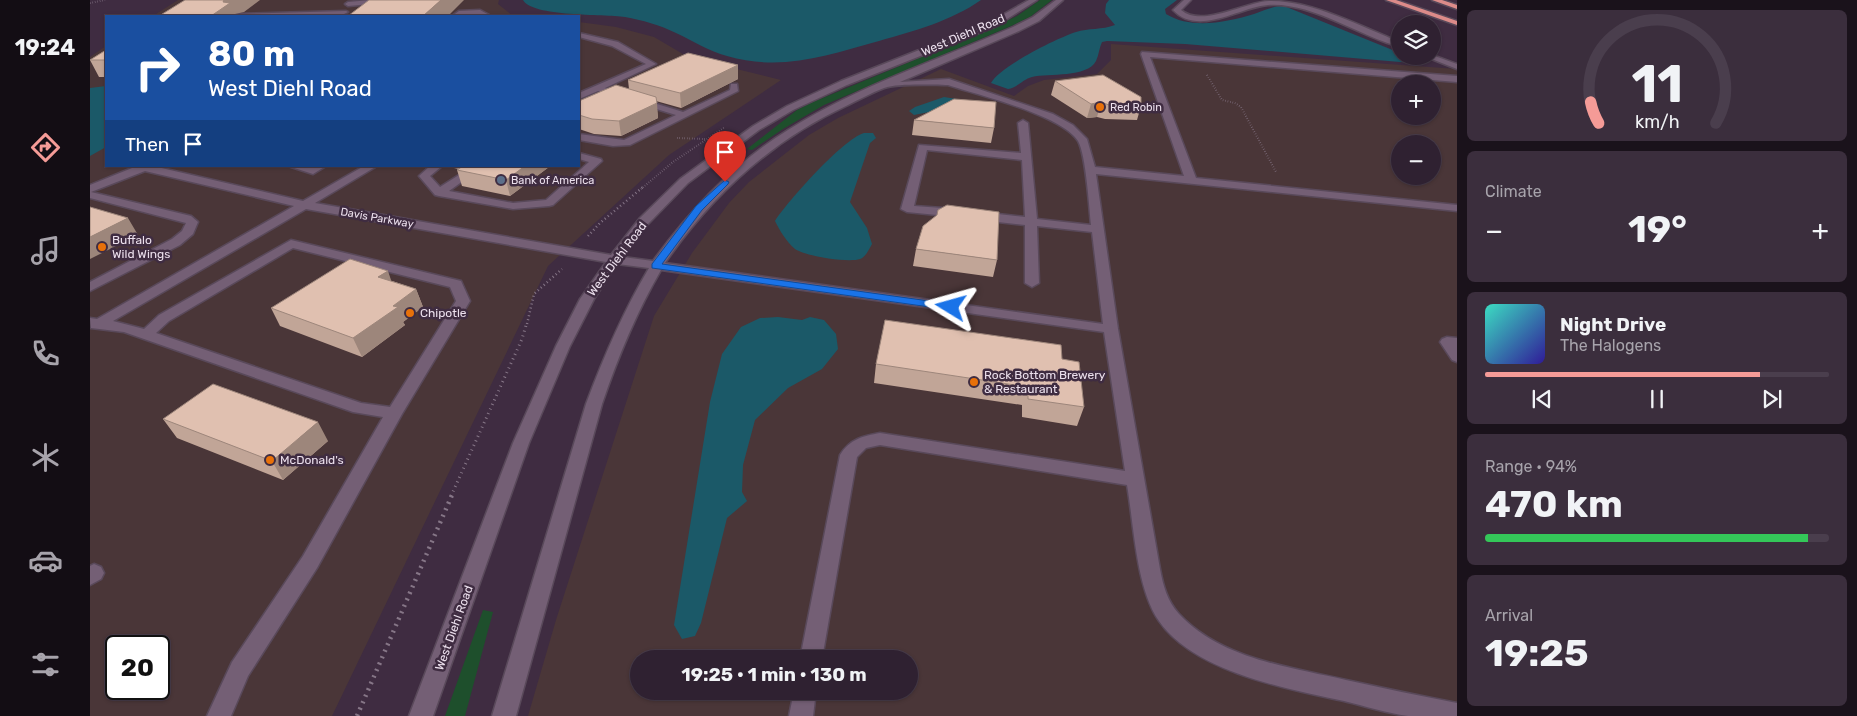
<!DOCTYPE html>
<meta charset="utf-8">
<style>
body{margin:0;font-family:Rubik,sans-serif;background:#3b2e3d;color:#f1f3f6;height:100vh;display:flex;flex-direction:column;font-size:19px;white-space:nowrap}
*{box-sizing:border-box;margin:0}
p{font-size:16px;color:#a7a3ab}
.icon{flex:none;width:28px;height:28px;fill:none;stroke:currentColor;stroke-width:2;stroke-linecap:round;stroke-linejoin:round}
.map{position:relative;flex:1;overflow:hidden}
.details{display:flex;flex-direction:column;gap:10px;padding:10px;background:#1a121b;width:400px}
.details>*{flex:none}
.hud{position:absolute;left:15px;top:15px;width:475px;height:152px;border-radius:0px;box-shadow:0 1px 4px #0004,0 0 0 1px #4a3e4d;background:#1a4fa0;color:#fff;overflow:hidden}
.buttons{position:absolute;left:1301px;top:15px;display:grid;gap:10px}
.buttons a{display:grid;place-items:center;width:50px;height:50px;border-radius:50%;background:#2f2131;box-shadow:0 1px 4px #0004,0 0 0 1px #4a3e4d;font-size:25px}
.speed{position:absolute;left:15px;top:635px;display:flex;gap:10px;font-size:25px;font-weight:700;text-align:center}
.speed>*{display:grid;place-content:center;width:65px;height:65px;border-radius:50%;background:#2f2131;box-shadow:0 1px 4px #0004,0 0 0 1px #4a3e4d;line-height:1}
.speed .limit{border:2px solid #111;border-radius:8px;background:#fff;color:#111}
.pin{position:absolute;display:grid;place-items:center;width:42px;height:42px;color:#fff;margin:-51px -21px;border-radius:50% 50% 50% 0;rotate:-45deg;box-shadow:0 0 5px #0007}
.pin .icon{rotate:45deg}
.me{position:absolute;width:55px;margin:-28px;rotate:278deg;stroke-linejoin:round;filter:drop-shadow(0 0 4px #0008)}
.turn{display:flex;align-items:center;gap:18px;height:105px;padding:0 20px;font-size:22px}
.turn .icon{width:65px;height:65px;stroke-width:2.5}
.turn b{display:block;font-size:35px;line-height:42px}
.then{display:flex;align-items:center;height:48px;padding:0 20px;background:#0003;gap:10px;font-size:19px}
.big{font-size:38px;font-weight:700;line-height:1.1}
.details .card{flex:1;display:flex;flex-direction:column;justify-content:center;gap:8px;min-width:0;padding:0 18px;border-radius:8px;background:#3b2e3d}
.details .dial{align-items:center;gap:0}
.dial svg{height:130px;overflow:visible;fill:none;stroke:#4a3e4d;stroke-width:7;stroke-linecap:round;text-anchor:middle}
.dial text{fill:#f1f3f6;stroke:none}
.song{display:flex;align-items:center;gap:15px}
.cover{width:60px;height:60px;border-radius:8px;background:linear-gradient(135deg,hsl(170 70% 55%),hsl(250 70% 35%))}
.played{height:5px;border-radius:2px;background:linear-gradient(90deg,#f59b97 80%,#4a3e4d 80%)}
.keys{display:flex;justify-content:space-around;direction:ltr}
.heat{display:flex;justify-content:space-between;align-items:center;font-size:28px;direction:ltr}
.charge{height:8px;border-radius:4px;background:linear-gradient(90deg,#34c759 94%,#4a3e4d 0)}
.trip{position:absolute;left:540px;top:650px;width:288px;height:50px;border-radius:25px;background:#2f2131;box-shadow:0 1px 4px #0004,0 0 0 1px #4a3e4d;font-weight:700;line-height:50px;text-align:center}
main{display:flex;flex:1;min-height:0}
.tab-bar{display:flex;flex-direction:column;width:90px;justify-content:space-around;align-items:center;background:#130d14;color:#a7a3ab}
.tab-bar .icon{width:35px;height:35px}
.tab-bar .current{color:#f59b97}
.tab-bar b{font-size:22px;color:#f1f3f6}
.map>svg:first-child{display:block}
.commercial{fill:#4a3638;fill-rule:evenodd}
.green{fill:#1e4f2c}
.water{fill:#1b5968}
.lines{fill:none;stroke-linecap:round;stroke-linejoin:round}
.minor-casing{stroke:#59495a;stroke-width:3}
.highway-casing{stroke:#59495a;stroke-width:3}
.path-far3{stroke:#867687;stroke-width:2;stroke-dasharray:0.5 2;stroke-linecap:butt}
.path-far2{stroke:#867687;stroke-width:2.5;stroke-dasharray:1 3;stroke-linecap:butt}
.path-far1{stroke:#867687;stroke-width:3;stroke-dasharray:1 4;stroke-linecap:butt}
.path{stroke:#867687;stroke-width:4.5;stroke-dasharray:2 5;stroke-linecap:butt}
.minor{fill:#745f75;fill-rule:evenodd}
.highway{fill:#dc8b89;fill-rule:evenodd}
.wall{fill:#c1a597}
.shaded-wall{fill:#9d867b}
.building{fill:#e0c0b0;stroke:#9d867b}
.route{fill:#1a73e8;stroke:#114b97}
.food-dot{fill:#e8710a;stroke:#3f2c41;stroke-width:2}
.service-dot{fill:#5c6f8a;stroke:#3f2c41;stroke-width:2}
.labels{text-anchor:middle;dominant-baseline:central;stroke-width:5;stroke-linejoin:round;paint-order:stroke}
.far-poi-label{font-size:11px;fill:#ece0ed;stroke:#3f2c41;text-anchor:start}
.far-street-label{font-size:11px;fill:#ece0ed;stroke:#3f2c41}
.street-label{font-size:12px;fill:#ece0ed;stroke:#3f2c41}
.poi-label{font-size:12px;fill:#ece0ed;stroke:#3f2c41;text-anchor:start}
</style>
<main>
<nav class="tab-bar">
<b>19:24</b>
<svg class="icon current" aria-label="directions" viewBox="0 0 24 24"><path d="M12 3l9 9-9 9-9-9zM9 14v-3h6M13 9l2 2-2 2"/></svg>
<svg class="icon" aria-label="music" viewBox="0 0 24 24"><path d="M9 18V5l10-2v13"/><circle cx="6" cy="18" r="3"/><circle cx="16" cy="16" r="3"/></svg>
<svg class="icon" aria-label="phone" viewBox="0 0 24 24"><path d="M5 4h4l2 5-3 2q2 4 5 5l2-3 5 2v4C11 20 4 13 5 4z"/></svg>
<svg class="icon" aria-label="climate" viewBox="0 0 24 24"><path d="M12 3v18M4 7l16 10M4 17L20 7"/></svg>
<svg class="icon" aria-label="car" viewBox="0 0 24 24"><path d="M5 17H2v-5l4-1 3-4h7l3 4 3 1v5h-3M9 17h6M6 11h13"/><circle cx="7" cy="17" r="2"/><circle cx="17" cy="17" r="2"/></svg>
<svg class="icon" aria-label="filters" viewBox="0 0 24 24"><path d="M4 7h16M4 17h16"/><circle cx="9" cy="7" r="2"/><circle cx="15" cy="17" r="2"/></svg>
</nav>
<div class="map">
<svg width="1367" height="716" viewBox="0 0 1367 716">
<rect width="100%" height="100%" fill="#3f2c41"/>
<path class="commercial" d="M88,0H409L408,4L423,16H63Z
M489,22L526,27L564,37L598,57L691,80L579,155L458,266L242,716H0V57L16,46V166H489ZM26,646H69V689H26Z
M1021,44L1367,69V716H438L466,620L564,316L602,253L639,203L659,182L719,135L748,118L851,69L924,96L938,86L954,80L1007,74L1021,60ZM1310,84H1342V116H1310ZM1310,144H1342V176H1310ZM549,659H819V691H549Z"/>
<path class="green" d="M950,0H962L940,17L919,27L734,105L693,129L662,150L657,149L707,110L723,102L899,29L927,16Z
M393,610L403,612L375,716H355Z"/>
<path class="water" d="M433,0H891C861,21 824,31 789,41C738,55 692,72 637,56C619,51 603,41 586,33C570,25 552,20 535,17C514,14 442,17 433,0Z
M1019,0H1087L1075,9L1076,14C1102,30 1137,22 1164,14C1175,10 1183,6 1194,6L1310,53V56H1319L1327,61L1322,63L1095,44L1017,41L1012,42C1009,48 1009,55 1006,61C997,78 959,73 942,77C933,79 927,88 918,89L901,83C909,67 967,38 986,32C998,28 1012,30 1025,25L1015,13L1016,4Z
M16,86V147L0,156V88Z
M854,97L879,101L849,110L824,115L819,111L825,107Z
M774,133H783L786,138L780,143L760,202L777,228L782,244C779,249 776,257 770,259C758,263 715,256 705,249C696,241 690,231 685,221C698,201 753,139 774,133Z
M688,317L712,320L720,317L734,320L746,334L748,349L732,369L698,388L665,420L653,465L652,492L657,501L637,518L611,623L605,636L592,639L584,625L620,402L632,354L651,327L670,318Z"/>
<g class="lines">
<defs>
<path id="minor" d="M281,0L296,1L293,3L258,6L255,4L258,2Z
M939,0H947L906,26L757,85L703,110L669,130L598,183L558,224L533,257L563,261C600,210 644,163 698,130C768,86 848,60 923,27L943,17L966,0H973L949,21L929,31L810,82L859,79L963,114L983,125L997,139L1005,167L1094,176L1051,54L1052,52L1367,76V82L1060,57L1106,178L1367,205V211L1006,174L1028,329L1070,569C1073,585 1077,601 1089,614C1131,659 1199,667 1256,680C1293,688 1330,696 1367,703V716C1351,716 1333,716 1318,716C1296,713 1275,706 1254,701C1198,689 1104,672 1069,621C1046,588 1044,525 1037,485L790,445L776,448L767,457L732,659H710L750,455C760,439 773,436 790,433L1035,471L1014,332L571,270C546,313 528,357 512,404L426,716H402L496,404C514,356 533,312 559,268L527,264L504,299L480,346L439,443L343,716H319L423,443L466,346L490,299L516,262L216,209L23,321L54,329L69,315L201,240L371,281L380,301L312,414L227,568L158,676L141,716H117L142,662L213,556L293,417L263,412L34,332L1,328L0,318L7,319L204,206L55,171L1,192L101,216L108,222L103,234L90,245L0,291V282L82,239L92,231L96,223L0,198V185L47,166H63L213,201L274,166H287L225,203L521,255L550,218L590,179L663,126L697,106L751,81L900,22ZM858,85C888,95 972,115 988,141C996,155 999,206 1001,225L947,219L938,123L933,120L928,123L931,153L829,145L811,209L817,212L867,217L873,213L867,209L824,206L837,150L932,160L935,217L890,212L884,216L890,220L935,225V283L942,287L949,283L947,226L1002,232L1013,324L575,263C622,195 681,141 756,106C768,100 781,93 794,88C809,83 842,85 858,85ZM203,248L360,287L366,301L300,407L271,403L66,333L79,321Z
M1094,0H1101L1091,10C1112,28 1155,2 1179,1C1221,0 1272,27 1310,42V47C1269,36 1222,2 1178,5C1150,7 1108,37 1083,10Z
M390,10L401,16H392L389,14L362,16L369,11Z
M256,11L258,12L254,14L141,16L145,14Z
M489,33L528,42L566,64L515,88L593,112L640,90L641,84H647L648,91L540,145L523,146L489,140V134L534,140L586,115L508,91L489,99V93L556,64L522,46L489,37Z
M1342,55L1367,64V69L1334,56Z
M489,153L511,159L512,161L463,205L459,206L423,209L349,196L345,195L329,176L340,166H352L340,176L350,187L380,168L385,171L384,173L359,191L423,203L456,200L499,162L489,159Z
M198,166H236L223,174Z
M1357,337L1367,338V362L1362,360L1350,342L1352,339Z
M4,564L11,567L14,573L11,579L0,585V566Z
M704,691H726L723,716H699Z"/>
<path id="highway" d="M1296,0H1306L1367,21V25Z
M1342,0H1352L1367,5V9Z"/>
</defs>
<use href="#minor" class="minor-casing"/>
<use href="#highway" class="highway-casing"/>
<path class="path-far3" d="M0,3L15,0
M1117,75L1132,100L1145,103L1151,107L1186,172
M587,138L615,139
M551,189L583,162L635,127"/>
<path class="path-far2" d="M498,236L510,223L553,187
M437,324L444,294L472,269"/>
<path class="path-far1" d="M361,496L432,339L437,322"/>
<path class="path" d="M267,716L362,495"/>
<use href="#minor" class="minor"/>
<use href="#highway" class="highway"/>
</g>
<path class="wall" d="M16,50V77H9L0,60Z
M648,65V79L591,108L566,101L568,118L531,136L504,134L489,129V101L539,89L538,80Z
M965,81L1051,106L1047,120L1015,119L1007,117L997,118L961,95Z
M824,120L904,128L901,143L822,135Z
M359,166H459V167L420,196L372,186L367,170L369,169L359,167Z
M826,249L907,260L903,277L823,266Z
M302,281L326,289L333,307L313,322L315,325L272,357L190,326L181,308Z
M972,359L994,407L987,426L932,417V405L784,383L786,364Z
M73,419L238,441L193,480L87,438Z"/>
<path class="shaded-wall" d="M134,0H170L154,12L145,14L146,16H121L133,2Z
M351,0H374L358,16H333Z
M648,65V79L591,108L590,93Z
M1011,102L1007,117L997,118L1001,104Z
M567,103L568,118L531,136L529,121Z
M435,166L459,167L420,196L416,180Z
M38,218L48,235L0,259V237Z
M298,271L304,289L288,277Z
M326,289L333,307L313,322L315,325L272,357L263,338L303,306Z
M228,422L238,441L193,480L182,461Z"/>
<path class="building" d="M95,0H134L133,2L140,3L121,16H69Z
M279,0H351L333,16H258Z
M16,50V60H0Z
M598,53L648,65L590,93L538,80Z
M1013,75L1051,97V106L1019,105L1011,102L1001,104L965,81Z
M526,85L566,97L567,103L529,121L502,119L489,115V101Z
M864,99L906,102L904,128L824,120Z
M373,166H435L416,180L367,170Z
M857,205L909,212L907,260L826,249L833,226L847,215L848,210Z
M0,207L38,218L0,237Z
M260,259L298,271L288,277L326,289L303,306L308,307L263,338L181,308Z
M795,320L971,345L972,359L989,362L994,407L938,399V387L786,364Z
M123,384L228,422L182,461L73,419Z"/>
<path class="route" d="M635,180L639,182L638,184L612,210L572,264L861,304L866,307L861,310L562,268V264L606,206Z"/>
<g class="food-dot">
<circle cx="1010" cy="107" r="5"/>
<circle cx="12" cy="247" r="5"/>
<circle cx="320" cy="313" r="5"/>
<circle cx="884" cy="382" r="5"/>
<circle cx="180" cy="460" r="5"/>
</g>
<circle class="service-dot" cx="411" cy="180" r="5"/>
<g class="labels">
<g class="far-poi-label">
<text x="1020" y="107">Red Robin</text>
<text x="421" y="180">Bank of America</text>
</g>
<g class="far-street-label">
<text transform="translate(287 218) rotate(10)">Davis Parkway</text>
</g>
<g class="street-label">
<text transform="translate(873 35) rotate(-23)">West Diehl Road</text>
<text transform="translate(527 259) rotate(-53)">West Diehl Road</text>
<text transform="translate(364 628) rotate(-70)">West Diehl Road</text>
</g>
<g class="poi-label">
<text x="22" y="240">Buffalo<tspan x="22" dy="14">Wild Wings</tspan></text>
<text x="330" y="313">Chipotle</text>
<text x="894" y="375">Rock Bottom Brewery<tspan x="894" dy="14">&amp; Restaurant</tspan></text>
<text x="190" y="460">McDonald's</text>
</g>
</g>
</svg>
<div class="buttons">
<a><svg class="icon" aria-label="layers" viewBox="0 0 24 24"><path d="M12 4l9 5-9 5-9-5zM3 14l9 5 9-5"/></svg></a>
<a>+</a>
<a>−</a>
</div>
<div class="speed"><div class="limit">20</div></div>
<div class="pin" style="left:635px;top:182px;background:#d93025"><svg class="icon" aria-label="arrive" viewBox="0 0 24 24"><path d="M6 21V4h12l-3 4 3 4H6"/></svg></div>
<svg class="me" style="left:861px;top:307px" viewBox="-20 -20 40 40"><path d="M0-17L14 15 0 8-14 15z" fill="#1a73e8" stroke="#fff" stroke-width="4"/></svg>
<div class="trip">19:25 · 1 min · 130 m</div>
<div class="hud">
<div class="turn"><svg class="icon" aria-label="right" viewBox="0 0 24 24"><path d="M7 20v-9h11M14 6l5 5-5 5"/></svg><div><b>80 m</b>West Diehl Road</div></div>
<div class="then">Then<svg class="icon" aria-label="arrive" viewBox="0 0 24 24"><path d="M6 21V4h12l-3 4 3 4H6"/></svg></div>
</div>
</div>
<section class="details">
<div class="card dial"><svg viewBox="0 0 100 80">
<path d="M14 69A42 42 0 1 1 86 69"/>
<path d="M14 69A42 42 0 0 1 9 56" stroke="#f59b97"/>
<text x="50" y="56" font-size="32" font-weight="700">11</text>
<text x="50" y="72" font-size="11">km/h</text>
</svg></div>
<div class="card"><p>Climate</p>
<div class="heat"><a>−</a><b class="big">19°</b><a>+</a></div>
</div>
<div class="card">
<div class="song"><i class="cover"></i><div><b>Night Drive</b><p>The Halogens</p></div></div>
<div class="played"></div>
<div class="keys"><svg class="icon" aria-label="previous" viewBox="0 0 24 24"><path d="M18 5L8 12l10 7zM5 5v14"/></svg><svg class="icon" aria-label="pause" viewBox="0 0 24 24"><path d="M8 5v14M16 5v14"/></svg><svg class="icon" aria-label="next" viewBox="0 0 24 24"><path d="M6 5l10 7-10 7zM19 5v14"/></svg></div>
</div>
<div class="card"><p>Range · 94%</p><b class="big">470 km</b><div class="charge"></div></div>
<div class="card"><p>Arrival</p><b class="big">19:25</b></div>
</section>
</main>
